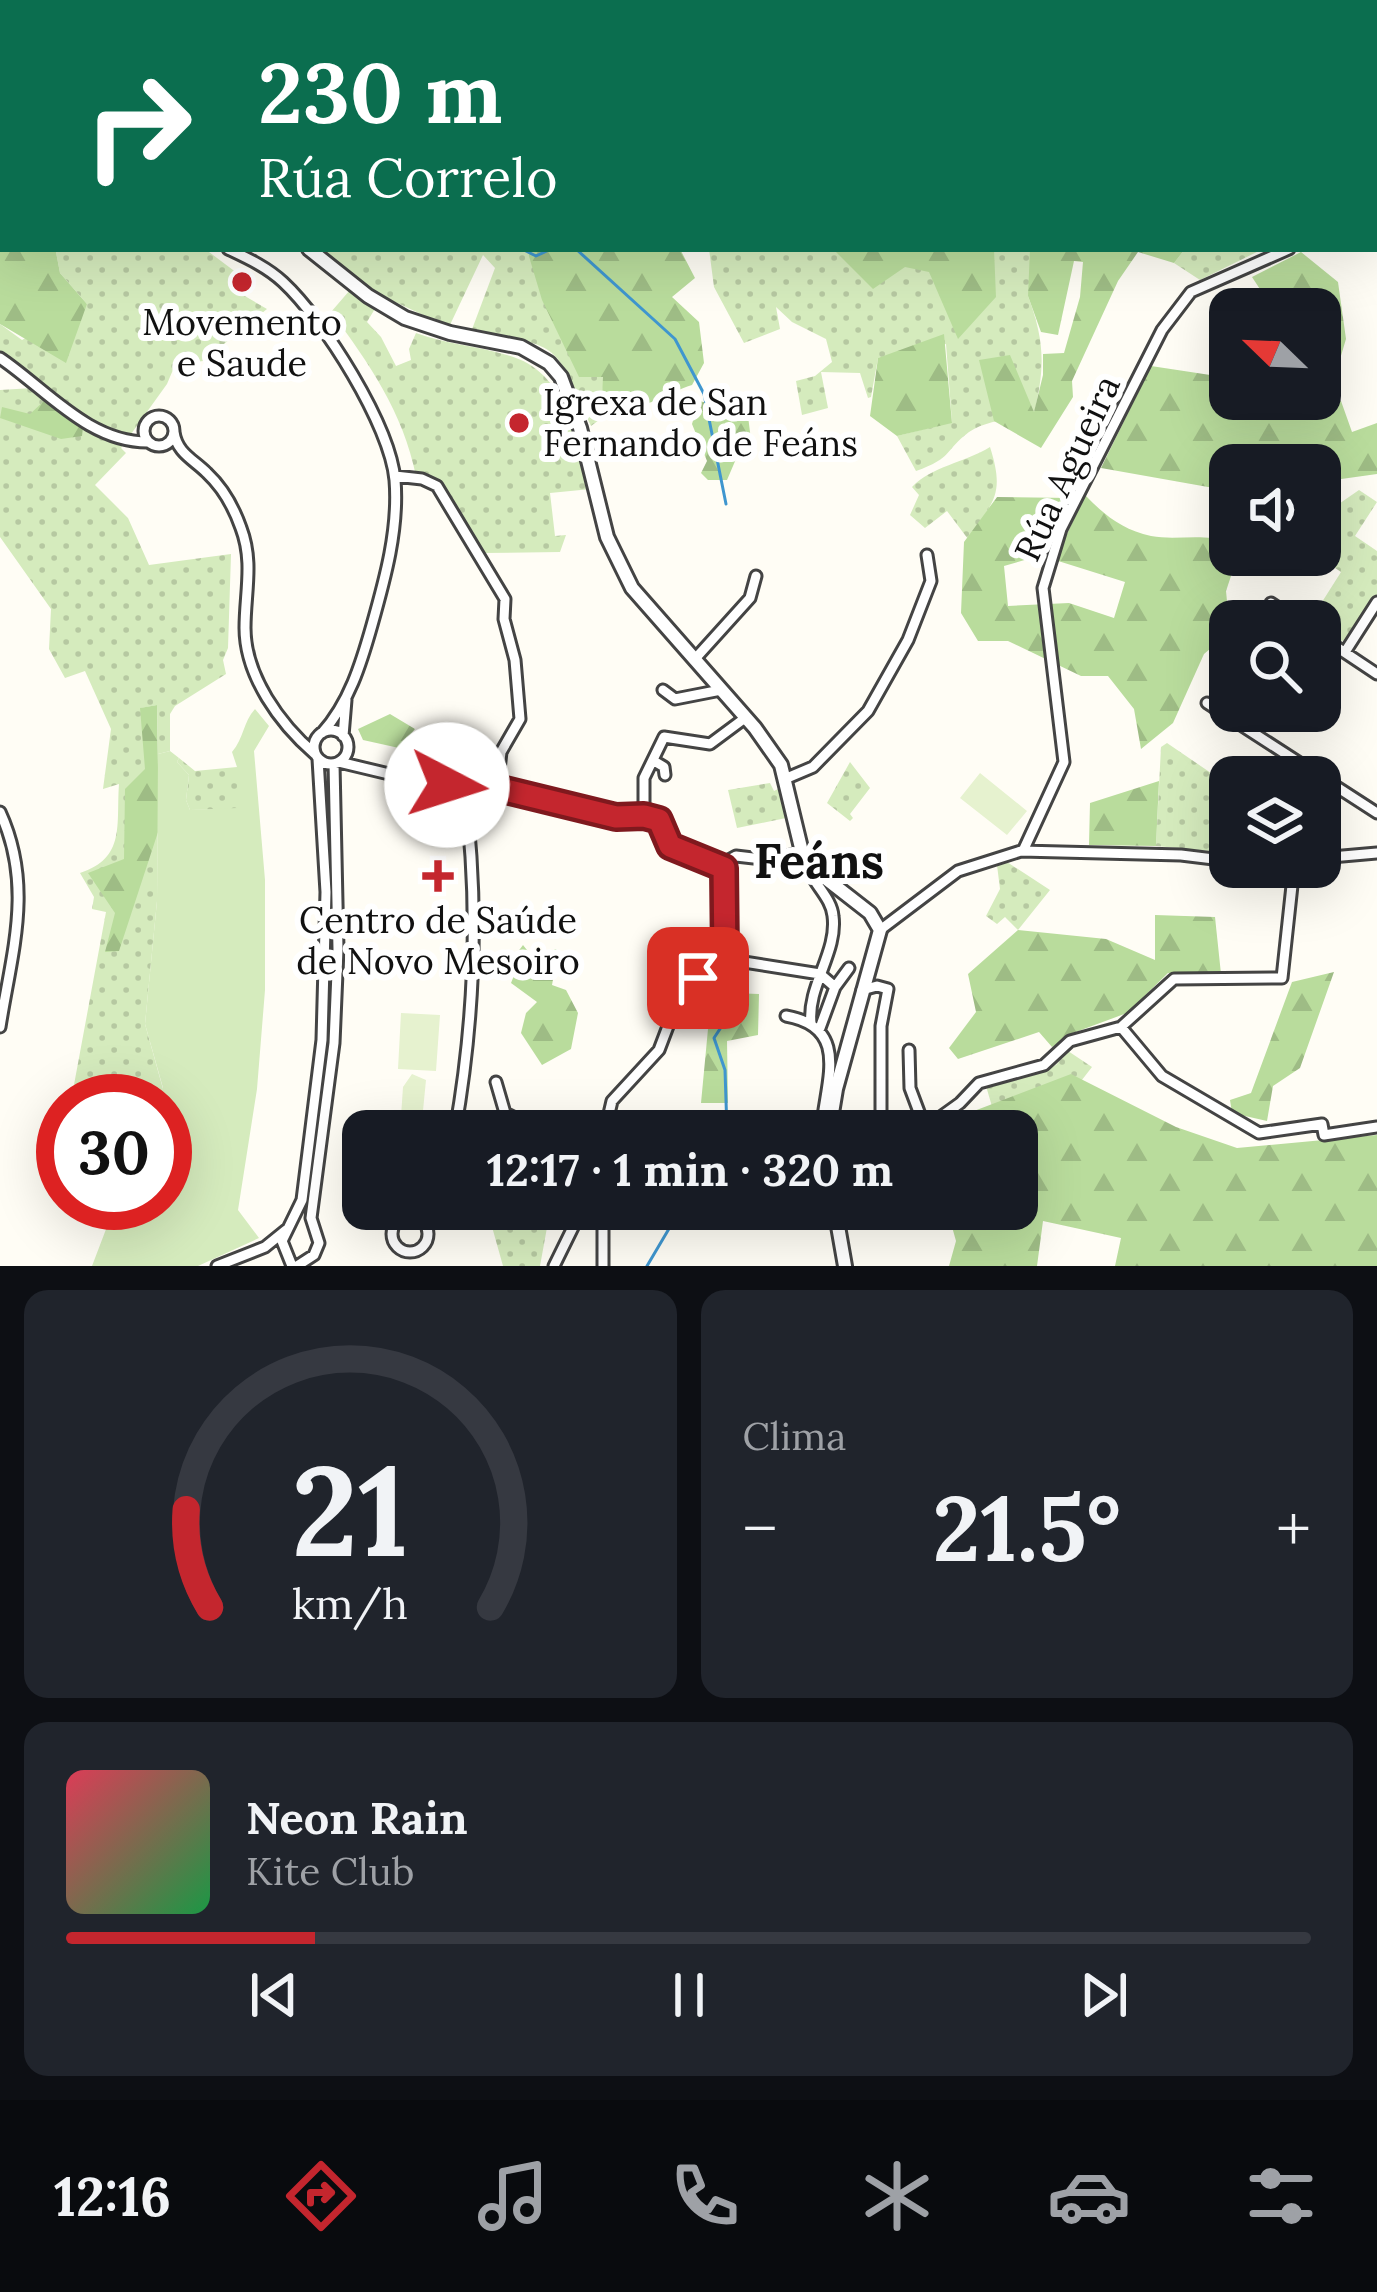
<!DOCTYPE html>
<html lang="es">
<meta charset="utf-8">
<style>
body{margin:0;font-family:Lora,serif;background:#20242c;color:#f1f3f6;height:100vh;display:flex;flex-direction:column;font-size:45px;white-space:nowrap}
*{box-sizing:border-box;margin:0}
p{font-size:39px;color:#9ea1a6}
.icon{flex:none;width:66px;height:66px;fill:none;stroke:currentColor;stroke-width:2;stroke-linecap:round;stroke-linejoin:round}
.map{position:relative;height:1266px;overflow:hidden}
.details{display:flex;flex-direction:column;gap:24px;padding:24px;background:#0d0f14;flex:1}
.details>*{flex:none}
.guide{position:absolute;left:0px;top:0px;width:1377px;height:252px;box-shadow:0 12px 48px #0002;background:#0b6e4f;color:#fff;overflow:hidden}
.needle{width:78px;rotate:293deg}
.buttons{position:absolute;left:1209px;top:288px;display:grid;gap:24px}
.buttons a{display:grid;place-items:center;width:132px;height:132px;border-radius:24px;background:#171b24;box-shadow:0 12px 48px #0002;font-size:60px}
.speed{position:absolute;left:36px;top:1074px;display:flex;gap:24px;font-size:60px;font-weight:700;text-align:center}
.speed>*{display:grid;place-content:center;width:156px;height:156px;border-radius:50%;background:#171b24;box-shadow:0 12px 48px #0002;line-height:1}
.speed .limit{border:18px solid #d22;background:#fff;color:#111}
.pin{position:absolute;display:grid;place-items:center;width:102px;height:102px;color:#fff;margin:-51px;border-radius:24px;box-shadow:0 6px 18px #0006}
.me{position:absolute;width:132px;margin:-66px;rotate:95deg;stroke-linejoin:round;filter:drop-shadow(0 0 9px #0008)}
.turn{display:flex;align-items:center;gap:42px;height:252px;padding:0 60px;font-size:54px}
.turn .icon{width:156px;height:156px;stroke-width:2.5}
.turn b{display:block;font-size:84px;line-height:102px}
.big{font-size:90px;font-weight:700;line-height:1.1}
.details .card{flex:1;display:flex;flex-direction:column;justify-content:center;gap:18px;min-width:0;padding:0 42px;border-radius:24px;background:#20242c}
.details .dial{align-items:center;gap:0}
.dial svg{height:312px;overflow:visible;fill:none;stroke:#363941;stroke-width:7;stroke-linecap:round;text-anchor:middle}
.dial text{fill:#f1f3f6;stroke:none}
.song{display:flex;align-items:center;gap:36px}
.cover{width:144px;height:144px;border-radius:18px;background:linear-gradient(135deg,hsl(350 70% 55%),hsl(140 70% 35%))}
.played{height:12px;border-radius:6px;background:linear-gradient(90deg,#c4262e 20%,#363941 20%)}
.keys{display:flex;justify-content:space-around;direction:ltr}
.heat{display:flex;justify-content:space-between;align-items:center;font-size:66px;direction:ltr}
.details .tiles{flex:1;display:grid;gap:24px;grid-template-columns:1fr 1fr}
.card:last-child{grid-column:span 2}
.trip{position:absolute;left:342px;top:1110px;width:696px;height:120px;border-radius:24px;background:#171b24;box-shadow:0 12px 48px #0002;font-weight:700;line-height:120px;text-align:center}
.tab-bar{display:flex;height:192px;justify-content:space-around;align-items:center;background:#090b0e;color:#9ea1a6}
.tab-bar .icon{width:84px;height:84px}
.tab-bar .selected{color:#c4262e}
.tab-bar b{font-size:54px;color:#f1f3f6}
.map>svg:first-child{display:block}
.grass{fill:url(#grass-dots)}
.forest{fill:url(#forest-firs)}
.park{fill:#d5ebbd}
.pitch{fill:#e6f2cf}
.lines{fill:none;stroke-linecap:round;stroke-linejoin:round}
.stream{stroke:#3f96cf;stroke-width:3}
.minor-casing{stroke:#444;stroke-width:15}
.tertiary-casing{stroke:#444;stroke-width:18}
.primary-casing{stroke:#222;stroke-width:21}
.minor{stroke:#fff;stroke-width:9}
.tertiary{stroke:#fff;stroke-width:12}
.primary{stroke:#f9d66b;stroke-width:15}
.route-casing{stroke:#7f191e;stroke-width:30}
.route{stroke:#c4262e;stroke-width:21}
.poi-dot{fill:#c4262e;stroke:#fff;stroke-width:4.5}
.labels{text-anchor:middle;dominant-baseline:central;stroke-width:12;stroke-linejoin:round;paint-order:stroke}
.poi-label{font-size:36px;fill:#111;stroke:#fff}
.street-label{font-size:36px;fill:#111;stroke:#fff}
.district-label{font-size:48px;font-weight:bold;fill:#111;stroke:#fff}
</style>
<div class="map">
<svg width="1377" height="1266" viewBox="0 0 1377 1266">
<defs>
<pattern id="grass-dots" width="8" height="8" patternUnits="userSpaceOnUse" patternTransform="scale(3)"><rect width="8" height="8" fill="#d5ebbd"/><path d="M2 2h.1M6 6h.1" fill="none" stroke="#b6c8a1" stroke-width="1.8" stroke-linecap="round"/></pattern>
<pattern id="forest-firs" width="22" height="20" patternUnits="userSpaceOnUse" patternTransform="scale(3)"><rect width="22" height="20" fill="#b9dc9c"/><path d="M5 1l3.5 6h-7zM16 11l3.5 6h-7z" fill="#9ebc85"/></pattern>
</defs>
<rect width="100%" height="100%" fill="#fffdf5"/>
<path class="grass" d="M679,0H1377V78L1374,81V3Z
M49,249H205L237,273L231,288L267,309L203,361L175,365L167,384L121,448L126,453L95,485L128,518L149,565L231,554L228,648L223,660L226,674L175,706L170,714V751L158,754L157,705L141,708L158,774L157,901L145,1024L163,1089L158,1101H71L106,912L92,909L94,897L80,873C126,858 116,825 119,784L103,789L111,729L85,671L65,678L49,649L51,609L0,537V390L33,388L0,362V324L22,340L87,304L60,273L56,252Z
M319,249H536L528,254L604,377L602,397L618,406L591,426C553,342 564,346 471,332L495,268L483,255L449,327L378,294Z
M709,249H1066L1028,296C1045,342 1045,367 1034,414C1014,419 986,420 969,432C944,451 953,458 916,471L897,436L952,422L946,344L878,358L871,397L868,398L860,373L821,372L828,408L802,415L796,381L815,376L832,362L826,339L792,322L776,307L780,329L744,343L714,287Z
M1185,249H1263L1200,280L1174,263Z
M350,290L376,307L367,322L381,337L396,366L411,360L409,349L416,333C446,344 477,346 507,355C567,371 576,437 591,489L550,493L555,536L566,535L560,552L483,553L439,484L416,476C403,412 369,363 331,312Z
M990,447C1005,494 994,501 968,539L947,511L925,528L910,515L919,495L912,487C930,467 966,462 990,447Z
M1359,490L1377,502L1355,536L1377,551V594L1347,640L1340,641L1320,629V621H1310L1341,572L1316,555H1320V517Z
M1167,743L1230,786V853L1156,846L1161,747Z
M179,758L195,771L237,767L238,809L190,810L186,800L189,775L177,762Z
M850,762L870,788L850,814L853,818L850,821L827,803Z
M770,783L774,791L780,788L786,818L737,828L728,790Z
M1007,862L1050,890L1018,930L1005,917L997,924L986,916L1000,889L997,865Z
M1068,1051L1092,1067L1043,1130L998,1127L986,1086L1056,1065Z
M487,1209H519L532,1220L548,1222L540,1266H503Z"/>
<path class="forest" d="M0,225L3,249L56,252L60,273L87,304L66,363L0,324Z
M536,249H680L695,278L672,297L699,322L704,363L692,385C655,397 641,418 602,397L603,377H579L542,300L528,253Z
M833,249H994L996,297L958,339L929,272L905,267L873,289Z
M1030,249H1185L1174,263L1138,252L1118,281L1072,381L1073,397L1041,448L994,421L979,360L1010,355L1034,412L1043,375V354L1064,353L1080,297L1083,262L1074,261L1058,335L1041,332L1028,296Z
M1301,252L1338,282L1346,339L1332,386L1320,382V309H1273L1252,277Z
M944,334L952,423L897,436L870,416L878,358Z
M1151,366L1230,378V399L1320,397L1341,401L1352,432L1377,423V474L1320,482V465H1230V486L1208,487L1101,468Z
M45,400L83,427L82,436L61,439L0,418L2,407L30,414Z
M746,400L753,456L736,459L727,480H708L701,473L707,461L692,424L699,401L722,406Z
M1085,495C1104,515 1123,530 1151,536C1178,541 1204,532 1230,543V555H1238L1226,591L1230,632L1204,654L1173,723L1141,749L1134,709L1108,676H1081L1008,641H978L961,613L964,542L997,497L1070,498L1045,554L1004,566L1008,606L1069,603L1114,618L1125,582L1055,560Z
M157,705L159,829L119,951L105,952L115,913L88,873L124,859L125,789L145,769L140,708Z
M390,714L415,729L399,748L363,740L358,729Z
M1159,781L1156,846L1089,845L1090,803Z
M1155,915L1215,917L1221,974L1168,973L1127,1013L1073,1033L1052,1047L1039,1032L958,1059L949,1048L976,1012L968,974L1018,930L1106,939L1155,960Z
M523,945L534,959L556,949L563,964L554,974L552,985L566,990L578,1013L571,1049L542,1065L521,1033L526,1013L537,1002L511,983L519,963L514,957Z
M1334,972L1300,1068L1273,1086L1267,1121L1232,1113L1230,1100L1251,1093L1292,982Z
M731,993L759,994L758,1035L727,1041L728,1103H701L708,1029L732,1007Z
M1071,1074L1176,1127L1237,1148L1377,1135V1266H1115L1121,1238L1043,1221L1037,1266H949L956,1241L947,1209H1017V1131L924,1130Z"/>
<path class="park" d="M255,709L269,726L254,751L265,880V990L257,1089L238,1210L259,1238L198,1266H92L116,1203H165V1101H158L163,1088L145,1024L157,901L158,754L170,751L179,758L177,762L189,775L186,800L190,810L237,808V767L232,752C244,738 243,722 255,709Z"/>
<path class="pitch" d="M980,773L1027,811L1007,835L960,798Z
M401,1013L440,1015L436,1071L398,1069Z
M412,1074L426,1080L421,1131H400L403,1087Z"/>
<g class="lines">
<path class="stream" d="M522,249L536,256L551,249
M576,249L675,339L704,394L726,504
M727,1131L725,1070L714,1038L733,1009L735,996
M647,1266L670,1227L689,1209"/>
<defs>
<path id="minor" d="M0,136L3,132
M1374,200L1377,198
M228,249C247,258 267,267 283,282C324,320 390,425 395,480C399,529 385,579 372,625C361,664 349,703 322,733
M0,358C46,389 89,443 149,442
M144 431a15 15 0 1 1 30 0a15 15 0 1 1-30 0Z
M174,432C177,453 193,459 207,473C223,488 234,508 241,528C254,562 245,593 245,628C245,676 280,724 315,754
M395,476L422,479L437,486L505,599L504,619L515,660L520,719L501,752L497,788
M1271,603L1298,621
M1320,636L1377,674
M1345,652L1377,602
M694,660L750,598L756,576
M663,690L675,699L721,690
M1207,703L1377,813
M314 747a17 17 0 1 1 34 0a17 17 0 1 1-34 0Z
M343,736L346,700
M654,761L664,767L665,775
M339,762L410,779L497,788L616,817L644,816L659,820L670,846L724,868
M787,778L813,767L868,711L908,640L931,581L927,555
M0,812C34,886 12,951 0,1027
M644,816V778L664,737L710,744L745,718
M1023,851L1064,762L1043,588L1061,529L1162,330L1191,292L1289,249
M1320,858L1377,853
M880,930L958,871L1021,851L1181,855L1230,861
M660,946L665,963L689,983
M725,959L820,974L835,987
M862,990L877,986L888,989L881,1026V1131
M786,1016C849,1027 827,1078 822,1124L826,1131
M811,1023C807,986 838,952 833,916C832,903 822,892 815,881L818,875
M1121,1027L1162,1076L1259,1133L1322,1124L1324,1135L1377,1127
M820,1028L835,987L849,968
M909,1050L910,1088L925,1128
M496,1082L505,1113L541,1131
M455,1131C475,1018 479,899 464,786
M605,1131L612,1101L659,1050L681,992L689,983L722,967L725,862L736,856L771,860L802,852
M921,1131L960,1103L979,1083L1044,1065L1070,1041L1121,1027L1174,979L1282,978L1294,867
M603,1209V1266
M392 1234a18 18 0 1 1 36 0a18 18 0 1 1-36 0Z
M217,1266L265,1247L286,1230
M292,1266L282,1241L302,1200L322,1040L326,892L318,759
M297,1266L314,1255L319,1243L311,1218L334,1043L338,949L334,764
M554,1266L582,1209"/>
<path id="tertiary" d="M7,0L9,3
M309,249L368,296L405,318L450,333L521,347L549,363L561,377L580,428L607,537L632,588L755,728L781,765L802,852L811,867L870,913L880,930L836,1089L829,1131
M835,1209L845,1266"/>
<path id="primary" d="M282,0V3"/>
</defs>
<use href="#minor" class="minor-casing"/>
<use href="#tertiary" class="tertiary-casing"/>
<use href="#primary" class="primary-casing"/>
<use href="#minor" class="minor"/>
<use href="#tertiary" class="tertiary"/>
<use href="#primary" class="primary"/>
</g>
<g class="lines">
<defs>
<path id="route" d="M447,785L497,788L616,817L644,816L659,820L670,846L724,868L725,959L720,970L698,978"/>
</defs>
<use href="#route" class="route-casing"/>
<use href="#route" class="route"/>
</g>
<g class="poi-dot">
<circle cx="242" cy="282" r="12"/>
<circle cx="519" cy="423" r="12"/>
<path d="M432 858h12v12h12v12h-12v12h-12v-12h-12v-12h12z"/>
</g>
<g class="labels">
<g class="poi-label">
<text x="242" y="322">Movemento<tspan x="242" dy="41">e Saude</tspan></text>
<text x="543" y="402" text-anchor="start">Igrexa de San<tspan x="543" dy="41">Fernando de Feáns</tspan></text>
<text x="438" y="920">Centro de Saúde<tspan x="438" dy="41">de Novo Mesoiro</tspan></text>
</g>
<g class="street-label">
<text transform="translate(1067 468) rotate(-65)">Rúa Agueira</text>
</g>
<g class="district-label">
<text x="819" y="860">Feáns</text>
</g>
</g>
</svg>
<div class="buttons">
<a><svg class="needle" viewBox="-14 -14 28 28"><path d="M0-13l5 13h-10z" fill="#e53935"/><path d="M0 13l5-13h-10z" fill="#9ea1a6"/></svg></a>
<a><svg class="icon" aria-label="sound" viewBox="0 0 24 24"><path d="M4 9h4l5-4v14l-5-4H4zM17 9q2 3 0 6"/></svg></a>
<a><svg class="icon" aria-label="search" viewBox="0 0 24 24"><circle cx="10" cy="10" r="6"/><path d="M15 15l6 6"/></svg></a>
<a><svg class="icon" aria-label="layers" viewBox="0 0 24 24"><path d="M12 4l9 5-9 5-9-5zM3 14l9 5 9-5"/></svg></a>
</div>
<div class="speed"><div class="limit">30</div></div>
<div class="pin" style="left:698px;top:978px;background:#d93025"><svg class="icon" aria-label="arrive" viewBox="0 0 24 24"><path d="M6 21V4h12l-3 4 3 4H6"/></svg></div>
<svg class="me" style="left:447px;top:785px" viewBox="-20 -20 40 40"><circle r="19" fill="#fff"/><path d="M0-13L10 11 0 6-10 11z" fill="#c4262e"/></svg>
<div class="trip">12:17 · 1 min · 320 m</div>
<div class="guide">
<div class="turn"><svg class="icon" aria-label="right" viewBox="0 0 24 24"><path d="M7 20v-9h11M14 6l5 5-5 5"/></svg><div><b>230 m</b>Rúa Correlo</div></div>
</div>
</div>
<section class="details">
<div class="tiles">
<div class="card dial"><svg viewBox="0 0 100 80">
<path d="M14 69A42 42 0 1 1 86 69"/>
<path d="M14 69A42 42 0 0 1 8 44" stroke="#c4262e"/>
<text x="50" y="56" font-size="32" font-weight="700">21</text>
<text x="50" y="72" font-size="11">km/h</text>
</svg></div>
<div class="card"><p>Clima</p>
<div class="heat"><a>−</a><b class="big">21.5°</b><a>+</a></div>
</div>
<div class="card">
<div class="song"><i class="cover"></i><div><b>Neon Rain</b><p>Kite Club</p></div></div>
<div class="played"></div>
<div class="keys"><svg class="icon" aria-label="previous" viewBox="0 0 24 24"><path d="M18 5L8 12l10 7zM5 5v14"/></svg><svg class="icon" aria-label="pause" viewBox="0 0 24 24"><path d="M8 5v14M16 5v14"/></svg><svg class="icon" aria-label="next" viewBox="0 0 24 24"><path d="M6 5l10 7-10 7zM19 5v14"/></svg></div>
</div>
</div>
</section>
<nav class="tab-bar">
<b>12:16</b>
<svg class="icon selected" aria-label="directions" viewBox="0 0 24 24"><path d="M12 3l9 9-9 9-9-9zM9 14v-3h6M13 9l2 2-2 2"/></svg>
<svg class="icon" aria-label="music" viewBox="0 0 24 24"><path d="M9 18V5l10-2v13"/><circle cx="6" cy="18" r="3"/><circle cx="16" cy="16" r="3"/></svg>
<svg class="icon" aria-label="phone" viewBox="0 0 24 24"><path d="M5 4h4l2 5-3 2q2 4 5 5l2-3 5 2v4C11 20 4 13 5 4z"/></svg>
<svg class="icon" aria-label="climate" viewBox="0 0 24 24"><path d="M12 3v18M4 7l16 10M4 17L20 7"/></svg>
<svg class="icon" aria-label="car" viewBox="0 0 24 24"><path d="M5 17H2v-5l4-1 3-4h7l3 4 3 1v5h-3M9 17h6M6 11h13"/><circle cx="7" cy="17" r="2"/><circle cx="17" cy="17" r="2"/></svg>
<svg class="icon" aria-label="filters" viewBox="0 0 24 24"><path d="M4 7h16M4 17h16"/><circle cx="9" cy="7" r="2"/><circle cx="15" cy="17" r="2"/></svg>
</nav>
